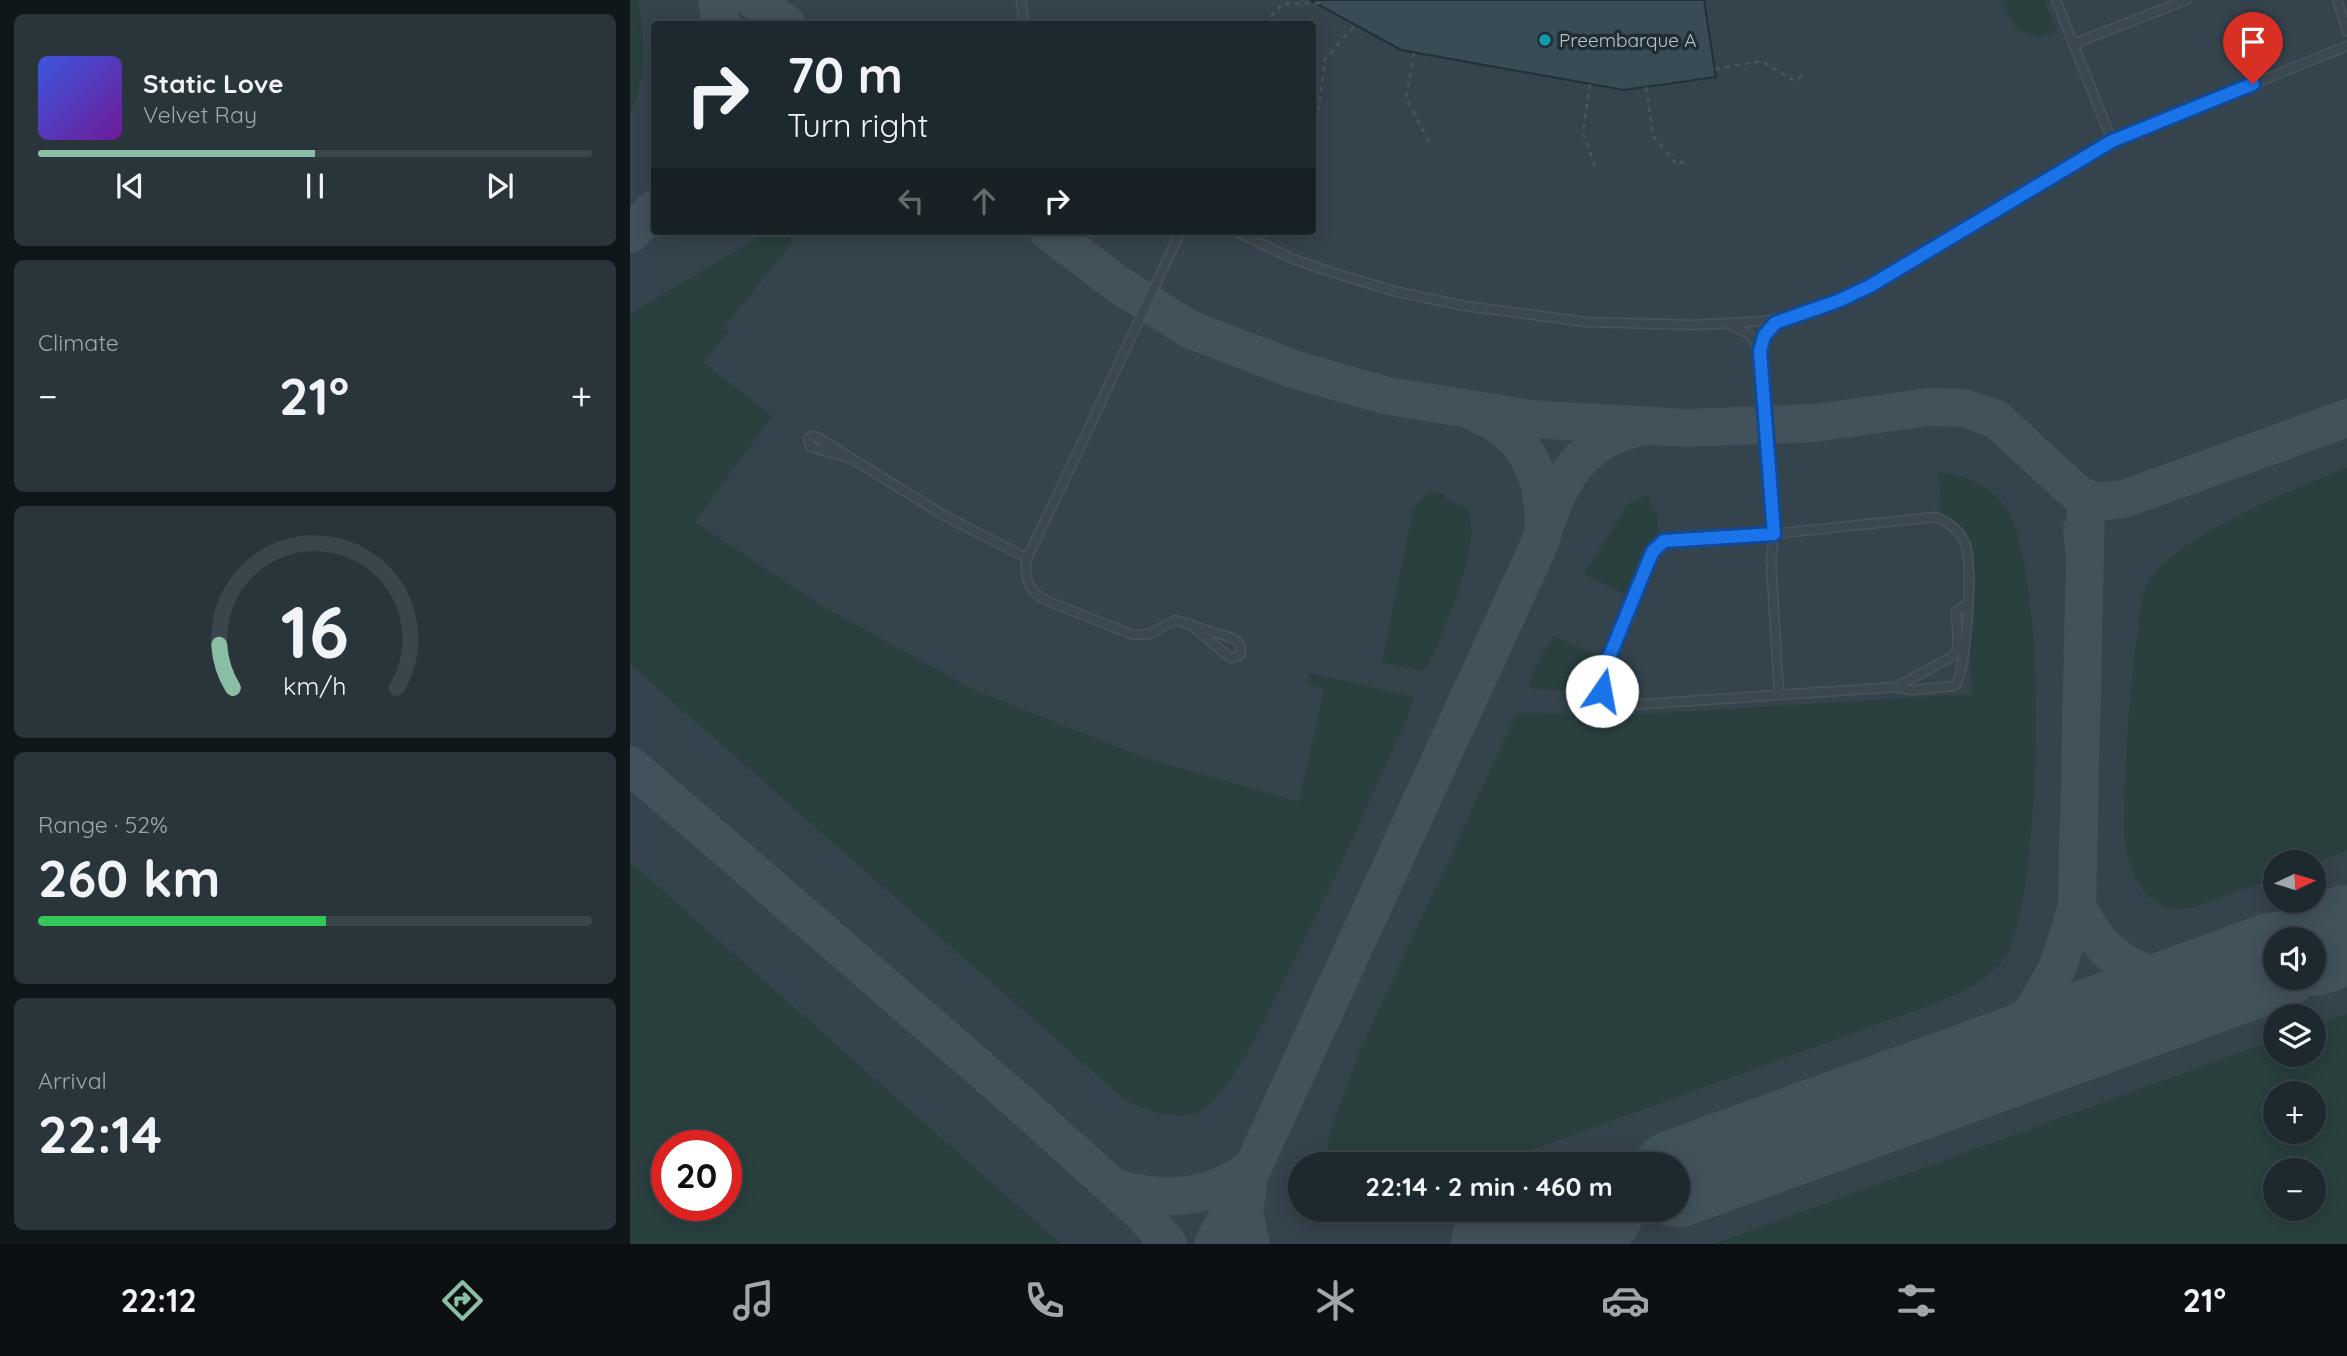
<!DOCTYPE html>
<meta charset="utf-8">
<style>
body{margin:0;font-family:Quicksand,sans-serif;background:#2a353b;color:#f1f3f6;height:100vh;display:flex;flex-direction:column;font-size:26px;white-space:nowrap}
*{box-sizing:border-box;margin:0}
p{font-size:23px;color:#a0a6aa}
.icon{flex:none;width:38px;height:38px;fill:none;stroke:currentColor;stroke-width:2;stroke-linecap:round;stroke-linejoin:round}
.map{position:relative;flex:1;overflow:hidden}
.drawer{display:flex;flex-direction:column;gap:14px;padding:14px;background:#10171a;width:630px}
.drawer>*{flex:none}
.banner{position:absolute;left:21px;top:21px;width:665px;height:214px;border-radius:7px;box-shadow:0 4px 18px #0003,0 0 0 2px #3b454b;background:#1d292f;color:#f1f3f6;overflow:hidden}
.needle{width:46px;rotate:86deg}
.buttons{position:absolute;left:1633px;top:850px;display:grid;gap:14px}
.buttons a{display:grid;place-items:center;width:63px;height:63px;border-radius:50%;background:#1d292f;box-shadow:0 4px 18px #0003,0 0 0 2px #3b454b;font-size:35px}
.speed{position:absolute;left:21px;top:1130px;display:flex;gap:14px;font-size:35px;font-weight:700;text-align:center}
.speed>*{display:grid;place-content:center;width:91px;height:91px;border-radius:50%;background:#1d292f;box-shadow:0 4px 18px #0003,0 0 0 2px #3b454b;line-height:1}
.speed .limit{border:10px solid #d22;background:#fff;color:#111}
.pin{position:absolute;display:grid;place-items:center;width:60px;height:60px;color:#fff;margin:-72px -30px;border-radius:50% 50% 50% 0;rotate:-45deg;box-shadow:0 0 7px #0007}
.pin .icon{rotate:45deg}
.me{position:absolute;width:77px;margin:-38px;rotate:12deg;stroke-linejoin:round;filter:drop-shadow(0 0 5px #0008)}
.turn{display:flex;align-items:center;gap:24px;height:147px;padding:0 21px;font-size:32px}
.turn .icon{width:91px;height:91px;stroke-width:2.5}
.turn b{display:block;font-size:49px;line-height:60px}
.lanes{display:flex;align-items:center;height:66px;padding:0 21px;background:#0003;justify-content:center;gap:35px;direction:ltr}
.lanes .off{opacity:.35}
.big{font-size:52px;font-weight:700;line-height:1.1}
.drawer .tile{flex:1;display:flex;flex-direction:column;justify-content:center;gap:10px;min-width:0;padding:0 24px;border-radius:10px;background:#2a353b}
.drawer .dial{align-items:center;gap:0}
.dial svg{height:182px;overflow:visible;fill:none;stroke:#3b454b;stroke-width:7;stroke-linecap:round;text-anchor:middle}
.dial text{fill:#f1f3f6;stroke:none}
.song{display:flex;align-items:center;gap:21px}
.cover{width:84px;height:84px;border-radius:10px;background:linear-gradient(135deg,hsl(230 70% 55%),hsl(280 70% 35%))}
.played{height:7px;border-radius:4px;background:linear-gradient(90deg,#8abfa5 50%,#3b454b 50%)}
.keys{display:flex;justify-content:space-around;direction:ltr}
.heat{display:flex;justify-content:space-between;align-items:center;font-size:38px;direction:ltr}
.charge{height:10px;border-radius:5px;background:linear-gradient(90deg,#34c759 52%,#3b454b 0)}
.trip{position:absolute;left:658px;top:1152px;width:402px;height:70px;border-radius:35px;background:#1d292f;box-shadow:0 4px 18px #0003,0 0 0 2px #3b454b;font-weight:700;line-height:70px;text-align:center}
.dock{display:flex;height:112px;justify-content:space-around;align-items:center;background:#0c1013;color:#a0a6aa}
.dock .icon{width:49px;height:49px}
.dock .selected{color:#8abfa5}
.dock b{font-size:32px;color:#f1f3f6}
main{display:flex;flex:1;min-height:0}
.map>svg:first-child{display:block}
.airport{fill:#35434c;fill-rule:evenodd}
.green{fill:#29403e;fill-rule:evenodd}
.lines{fill:none;stroke-linecap:round;stroke-linejoin:round}
.taxiway{stroke:#42525a;stroke-width:38}
.runway{stroke:#42525a;stroke-width:98}
.building{fill:#394c55;stroke:#222f37;stroke-width:2}
.lane-casing{stroke:#48545c;stroke-width:11}
.path{stroke:#425855;stroke-width:2.5;stroke-dasharray:5 5;stroke-linecap:butt}
.lane{stroke:#3b484f;stroke-width:8}
.route-casing{stroke:#114b97;stroke-width:18}
.route{stroke:#1a73e8;stroke-width:12}
.culture-dot{fill:#0f9aa8;stroke:#202d35;stroke-width:2.5}
.labels{text-anchor:middle;dominant-baseline:central;stroke-width:7;stroke-linejoin:round;paint-order:stroke}
.poi-label{font-size:19px;fill:#b8c2ca;stroke:#202d35;text-anchor:start}
</style>
<main>
<section class="drawer">
<div class="tile">
<div class="song"><i class="cover"></i><div><b>Static Love</b><p>Velvet Ray</p></div></div>
<div class="played"></div>
<div class="keys"><svg class="icon" aria-label="previous" viewBox="0 0 24 24"><path d="M18 5L8 12l10 7zM5 5v14"/></svg><svg class="icon" aria-label="pause" viewBox="0 0 24 24"><path d="M8 5v14M16 5v14"/></svg><svg class="icon" aria-label="next" viewBox="0 0 24 24"><path d="M6 5l10 7-10 7zM19 5v14"/></svg></div>
</div>
<div class="tile"><p>Climate</p>
<div class="heat"><a>−</a><b class="big">21°</b><a>+</a></div>
</div>
<div class="tile dial"><svg viewBox="0 0 100 80">
<path d="M14 69A42 42 0 1 1 86 69"/>
<path d="M14 69A42 42 0 0 1 8 50" stroke="#8abfa5"/>
<text x="50" y="56" font-size="32" font-weight="700">16</text>
<text x="50" y="72" font-size="11">km/h</text>
</svg></div>
<div class="tile"><p>Range · 52%</p><b class="big">260 km</b><div class="charge"></div></div>
<div class="tile"><p>Arrival</p><b class="big">22:14</b></div>
</section>
<div class="map">
<svg width="1717" height="1244" viewBox="0 0 1717 1244">
<rect width="100%" height="100%" fill="#27373f"/>
<path class="airport" d="M0,0H1717V1244H0ZM24,24H682V231H24ZM1645,863H1684V901H1645ZM1645,940H1684V978H1645ZM1645,1017H1684V1055H1645ZM1645,1094H1684V1132H1645ZM37,1146H96V1206H37ZM670,1164H1048V1209H670ZM1645,1171H1684V1209H1645Z"/>
<path class="green" d="M0,0H7L9,6C16,44 16,79 0,115Z
M1371,0H1414L1427,32L1407,37L1387,29Z
M139,231H153L163,242L95,326L99,330L74,363L142,416L65,522L192,606L344,690L518,759L669,802L694,689L676,684L680,673L784,697L780,711C738,805 696,899 649,991C633,1023 601,1093 571,1111C550,1123 514,1111 494,1099L0,664V314Z
M1717,468V851L1684,863H1645V878L1560,908C1515,915 1499,873 1494,836C1494,772 1498,708 1506,644C1509,624 1509,599 1519,581C1543,538 1670,486 1717,468Z
M1309,473C1334,475 1357,483 1373,504C1420,563 1412,884 1378,952C1366,976 1334,991 1311,1001L863,1164H693L702,1126L732,1046L887,713L1002,715L1342,694L1340,651L1346,582L1344,553L1333,529L1311,511Z
M802,493H814L816,500L835,507C858,536 812,634 798,665L792,671L752,662L783,509L791,499Z
M1017,495L1028,518V537L1024,538L999,594H994L954,574L998,504Z
M923,636L971,657L957,692L904,689L898,687L904,670Z
M0,862L431,1244H0ZM37,1146H96V1206H37Z
M1717,1014V1244H1084L1645,1040V1055H1684V1026ZM1645,1094H1684V1132H1645ZM1645,1171H1684V1209H1645Z"/>
<g class="lines">
<path class="taxiway" d="M87,0L91,24
M124,0L156,24
M418,231L486,283L559,329L666,370L758,396L900,419L1057,428L1185,423L1299,407L1334,408L1366,419L1452,498L1456,508L1455,556
M0,234L24,209
M848,414C895,433 916,477 913,526
M1449,495L1465,502L1494,499L1717,418
M0,765L392,1105L515,1216L538,1244
M1447,904C1475,974 1537,988 1604,975
M1319,1079L1373,1044L1404,1009L1427,969L1442,924L1447,904L1455,556L1452,529
M618,1185L614,1212L621,1244
M485,1188C536,1203 580,1199 623,1167
M583,1244L623,1167L909,545C926,490 943,445 1003,429"/>
<path class="runway" d="M1684,947L1717,934
M1048,1178L1645,961
M870,1244L965,1209"/>
</g>
<path class="building" d="M680,0H1074L1086,77L994,90L771,50Z"/>
<g class="lines">
<defs>
<path id="lane" d="M391,0L394,24
M1426,0L1482,141
M1707,0L1717,31
M1443,44L1556,0
M605,231L663,259L701,272L764,291L835,306L956,322L1064,325L1135,321L1182,310L1240,286L1482,141L1717,46
M1100,325L1119,334L1129,349
M218,458L181,447L178,439L182,436L187,437L315,516L397,558C393,576 399,591 415,600L503,635L520,634L545,620L605,639L611,646L610,655L602,658L598,656L560,624
M1305,517C1319,522 1331,531 1336,546C1343,567 1337,669 1325,686L1282,690L1266,687L1001,705L981,702L972,691L973,672L1019,560L1023,551L1034,541L1144,534Z
M397,558C450,450 499,340 551,231
M1266,687L1323,656L1328,646L1326,612L1332,607L1337,611
M1149,695L1141,560L1144,534L1130,351L1134,336L1152,319"/>
</defs>
<use href="#lane" class="lane-casing"/>
<path class="path" d="M634,24L652,4L692,3
M784,53L776,98L801,145
M1085,69L1131,61L1165,81L1174,75
M960,84L953,133L966,169
M1016,87L1023,136L1047,165L1054,161
M687,121L695,59L725,25"/>
<use href="#lane" class="lane"/>
</g>
<g class="lines">
<defs>
<path id="route" d="M972,691L973,672L1019,560L1023,551L1034,541L1144,534L1130,351L1134,336L1145,323L1208,301L1240,286L1482,141L1623,84"/>
</defs>
<use href="#route" class="route-casing"/>
<use href="#route" class="route"/>
</g>
<circle class="culture-dot" cx="915" cy="40" r="7"/>
<g class="labels">
<g class="poi-label">
<text x="929" y="40">Preembarque A</text>
</g>
</g>
</svg>
<div class="buttons">
<a><svg class="needle" viewBox="-14 -14 28 28"><path d="M0-13l5 13h-10z" fill="#e53935"/><path d="M0 13l5-13h-10z" fill="#a0a6aa"/></svg></a>
<a><svg class="icon" aria-label="sound" viewBox="0 0 24 24"><path d="M4 9h4l5-4v14l-5-4H4zM17 9q2 3 0 6"/></svg></a>
<a><svg class="icon" aria-label="layers" viewBox="0 0 24 24"><path d="M12 4l9 5-9 5-9-5zM3 14l9 5 9-5"/></svg></a>
<a>+</a>
<a>−</a>
</div>
<div class="speed"><div class="limit">20</div></div>
<div class="pin" style="left:1623px;top:84px;background:#d93025"><svg class="icon" aria-label="arrive" viewBox="0 0 24 24"><path d="M6 21V4h12l-3 4 3 4H6"/></svg></div>
<svg class="me" style="left:972px;top:691px" viewBox="-20 -20 40 40"><circle r="19" fill="#fff"/><path d="M0-13L10 11 0 6-10 11z" fill="#1a73e8"/></svg>
<div class="trip">22:14 · 2 min · 460 m</div>
<div class="banner">
<div class="turn"><svg class="icon" aria-label="right" viewBox="0 0 24 24"><path d="M7 20v-9h11M14 6l5 5-5 5"/></svg><div><b>70 m</b>Turn right</div></div>
<div class="lanes"><svg class="icon off" aria-label="left" viewBox="0 0 24 24"><path d="M17 20v-9H6M10 6l-5 5 5 5"/></svg><svg class="icon off" aria-label="ahead" viewBox="0 0 24 24"><path d="M12 20V5M6 11l6-6 6 6"/></svg><svg class="icon" aria-label="right" viewBox="0 0 24 24"><path d="M7 20v-9h11M14 6l5 5-5 5"/></svg></div>
</div>
</div>
</main>
<nav class="dock">
<b>22:12</b>
<svg class="icon selected" aria-label="directions" viewBox="0 0 24 24"><path d="M12 3l9 9-9 9-9-9zM9 14v-3h6M13 9l2 2-2 2"/></svg>
<svg class="icon" aria-label="music" viewBox="0 0 24 24"><path d="M9 18V5l10-2v13"/><circle cx="6" cy="18" r="3"/><circle cx="16" cy="16" r="3"/></svg>
<svg class="icon" aria-label="phone" viewBox="0 0 24 24"><path d="M5 4h4l2 5-3 2q2 4 5 5l2-3 5 2v4C11 20 4 13 5 4z"/></svg>
<svg class="icon" aria-label="climate" viewBox="0 0 24 24"><path d="M12 3v18M4 7l16 10M4 17L20 7"/></svg>
<svg class="icon" aria-label="car" viewBox="0 0 24 24"><path d="M5 17H2v-5l4-1 3-4h7l3 4 3 1v5h-3M9 17h6M6 11h13"/><circle cx="7" cy="17" r="2"/><circle cx="17" cy="17" r="2"/></svg>
<svg class="icon" aria-label="filters" viewBox="0 0 24 24"><path d="M4 7h16M4 17h16"/><circle cx="9" cy="7" r="2"/><circle cx="15" cy="17" r="2"/></svg>
<b>21°</b>
</nav>
